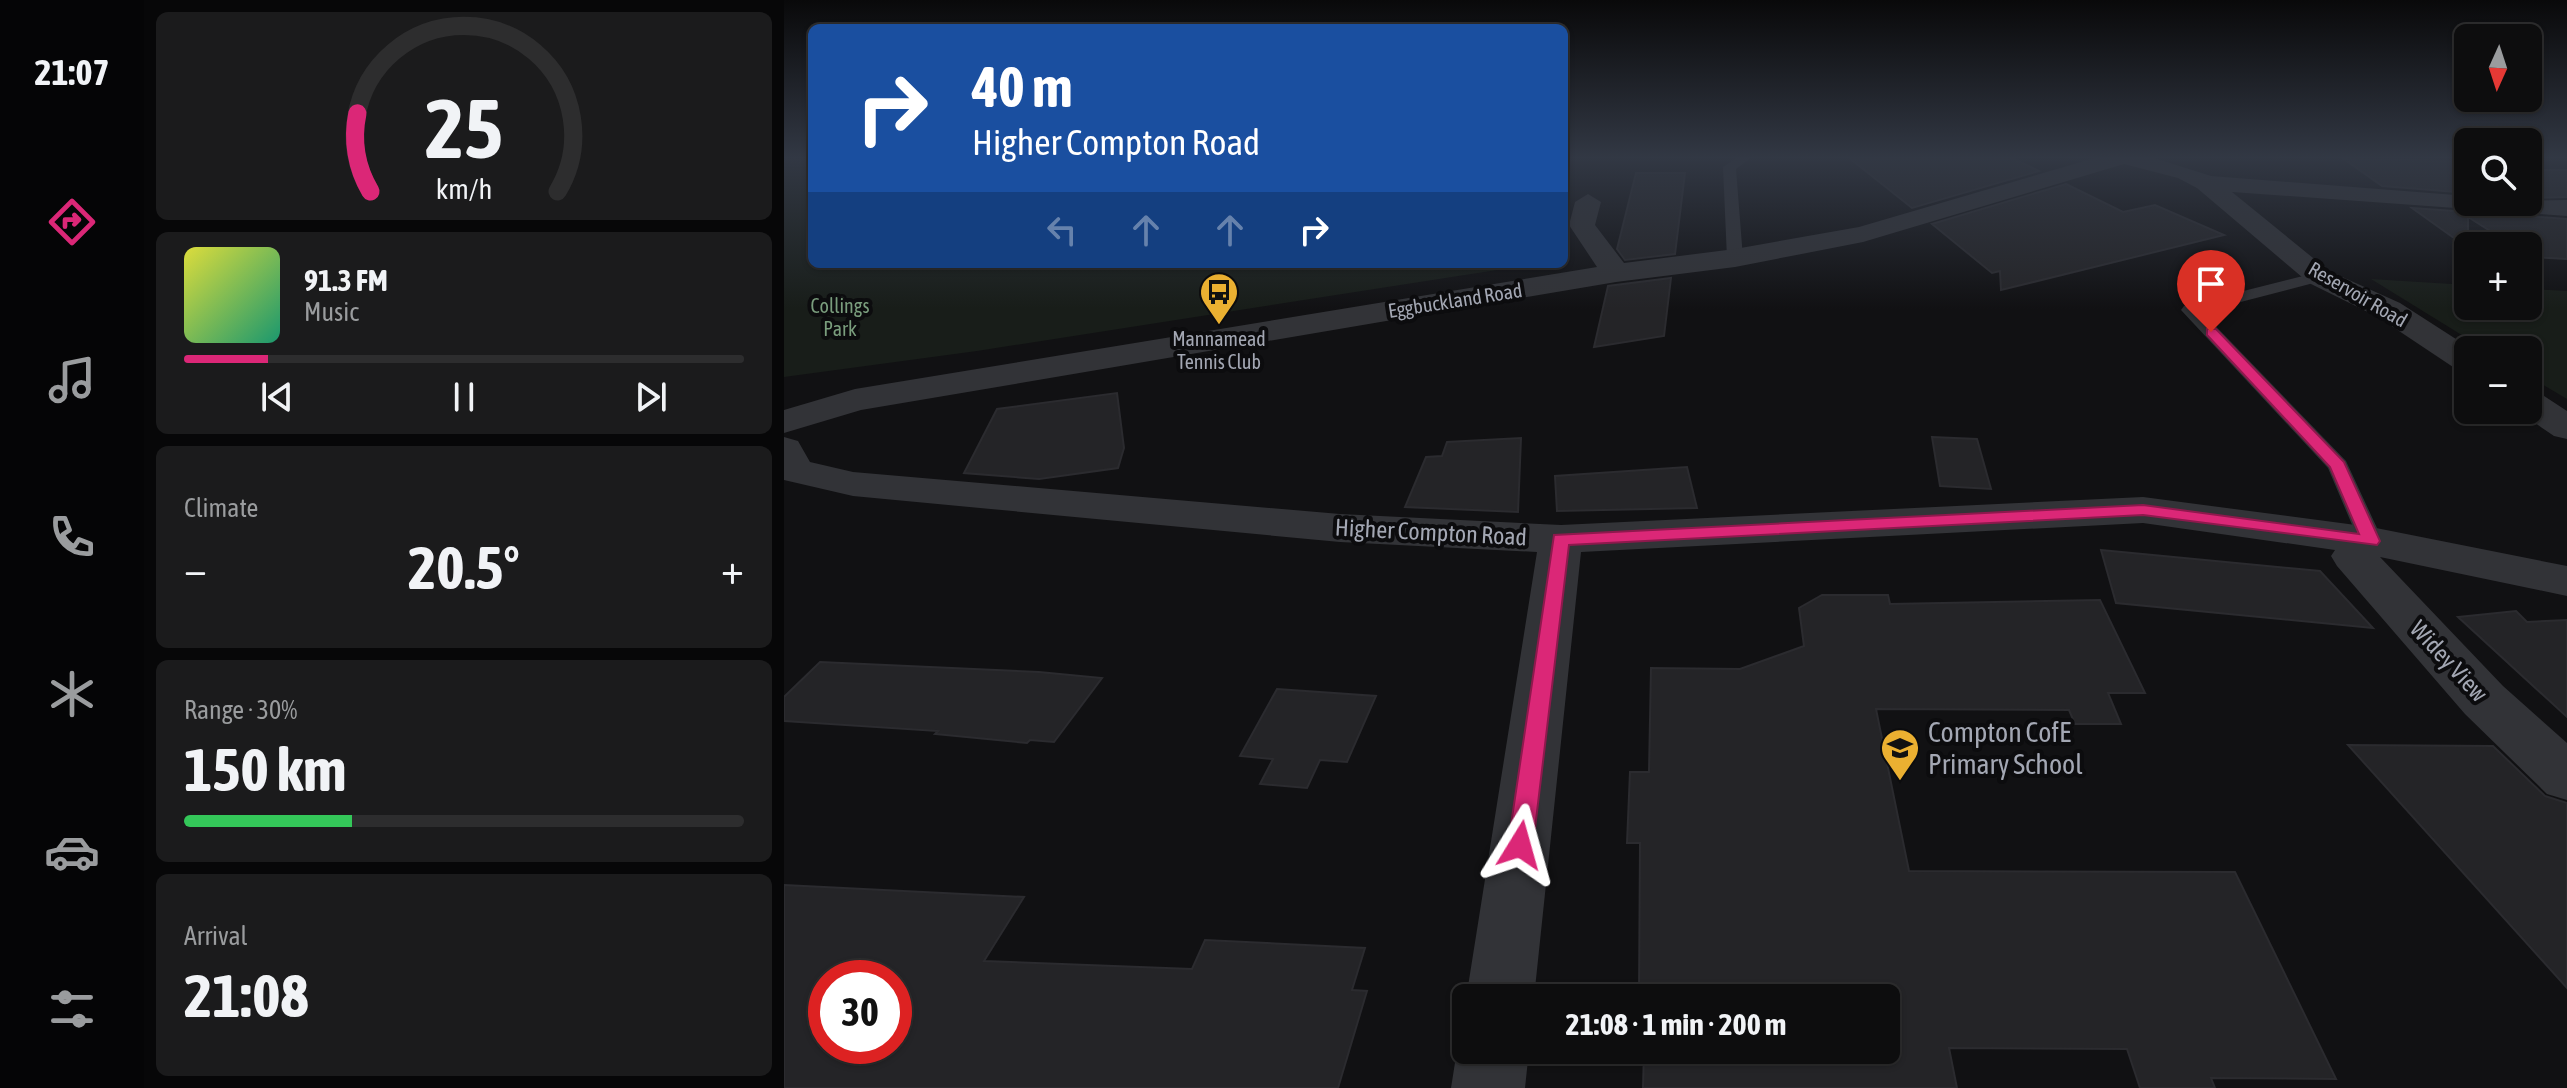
<!DOCTYPE html>
<meta charset="utf-8">
<style>
body{margin:0;font-family:"Asap Condensed",sans-serif;background:#1b1b1c;color:#f1f3f6;height:100vh;display:flex;flex-direction:column;font-size:30px;white-space:nowrap}
*{box-sizing:border-box;margin:0}
p{font-size:26px;color:#9a9c9e}
.icon{flex:none;width:44px;height:44px;fill:none;stroke:currentColor;stroke-width:2;stroke-linecap:round;stroke-linejoin:round}
.map{position:relative;flex:1;overflow:hidden}
.drawer{display:flex;flex-direction:column;gap:12px;padding:12px;background:#070708;width:640px}
.drawer>*{flex:none}
.hud{position:absolute;left:24px;top:24px;width:760px;height:244px;border-radius:12px;box-shadow:0 2px 6px #0004,0 0 0 2px #2d2d2e;background:#1a4fa0;color:#fff;overflow:hidden}
.needle{width:52px;rotate:183deg}
.buttons{position:absolute;left:1670px;top:24px;display:grid;gap:16px}
.buttons a{display:grid;place-items:center;width:88px;height:88px;border-radius:12px;background:#0d0d0e;box-shadow:0 2px 6px #0004,0 0 0 2px #2d2d2e;font-size:40px}
.speed{position:absolute;left:24px;top:960px;display:flex;gap:16px;font-size:40px;font-weight:700;text-align:center}
.speed>*{display:grid;place-content:center;width:104px;height:104px;border-radius:50%;background:#0d0d0e;box-shadow:0 2px 6px #0004,0 0 0 2px #2d2d2e;line-height:1}
.speed .limit{border:12px solid #d22;background:#fff;color:#111}
.pin{position:absolute;display:grid;place-items:center;width:68px;height:68px;color:#fff;margin:-82px -34px;border-radius:50% 50% 50% 0;rotate:-45deg;box-shadow:0 0 8px #0007}
.pin .icon{rotate:45deg}
.me{position:absolute;width:88px;margin:-44px;rotate:8deg;stroke-linejoin:round;filter:drop-shadow(0 0 6px #0008)}
.turn{display:flex;align-items:center;gap:28px;height:168px;padding:0 32px;font-size:36px}
.turn .icon{width:104px;height:104px;stroke-width:2.5}
.turn b{display:block;font-size:56px;line-height:68px}
.lanes{display:flex;align-items:center;height:76px;padding:0 32px;background:#0003;justify-content:center;gap:40px;direction:ltr}
.lanes .off{opacity:.35}
.big{font-size:60px;font-weight:700;line-height:1.1}
.drawer .tile{flex:1;display:flex;flex-direction:column;justify-content:center;gap:12px;min-width:0;padding:0 28px;border-radius:12px;background:#1b1b1c}
.drawer .dial{align-items:center;gap:0}
.dial svg{height:208px;overflow:visible;fill:none;stroke:#2d2d2e;stroke-width:7;stroke-linecap:round;text-anchor:middle}
.dial text{fill:#f1f3f6;stroke:none}
.song{display:flex;align-items:center;gap:24px}
.cover{width:96px;height:96px;border-radius:12px;background:linear-gradient(135deg,hsl(60 70% 55%),hsl(160 70% 35%))}
.played{height:8px;border-radius:4px;background:linear-gradient(90deg,#db2777 15%,#2d2d2e 15%)}
.keys{display:flex;justify-content:space-around;direction:ltr}
.heat{display:flex;justify-content:space-between;align-items:center;font-size:44px;direction:ltr}
.charge{height:12px;border-radius:6px;background:linear-gradient(90deg,#34c759 30%,#2d2d2e 0)}
.trip{position:absolute;left:668px;top:984px;width:448px;height:80px;border-radius:12px;background:#0d0d0e;box-shadow:0 2px 6px #0004,0 0 0 2px #2d2d2e;font-weight:700;line-height:80px;text-align:center}
main{display:flex;flex:1;min-height:0}
.tab-bar{display:flex;flex-direction:column;width:144px;justify-content:space-around;align-items:center;background:#050506;color:#9a9c9e}
.tab-bar .icon{width:56px;height:56px}
.tab-bar .active{color:#db2777}
.tab-bar b{font-size:36px;color:#f1f3f6}
.map>svg:first-child{display:block}
.green{fill:#181d19}
.building{fill:#242427;stroke:#2b2b2f;stroke-width:2;fill-rule:evenodd}
.lines{fill:none;stroke-linecap:round;stroke-linejoin:round}
.lane{fill:#323337;fill-rule:evenodd}
.street{fill:#323337;fill-rule:evenodd}
.route{fill:#db2777;stroke:#8e194d;stroke-width:2}
.labels{text-anchor:middle;dominant-baseline:central;stroke-width:8;stroke-linejoin:round;paint-order:stroke}
.far-street-label{font-size:20px;fill:#a3a7b3;stroke:#0c0c0e}
.far-park-label{font-size:20px;fill:#7a9d7d;stroke:#0c0c0e}
.far-poi-label{font-size:20px;fill:#a3a7b3;stroke:#0c0c0e}
.street-label{font-size:24px;fill:#a3a7b3;stroke:#0c0c0e}
.near-poi-label{font-size:28px;fill:#a3a7b3;stroke:#0c0c0e;text-anchor:start}
</style>
<main>
<nav class="tab-bar">
<b>21:07</b>
<svg class="icon active" aria-label="directions" viewBox="0 0 24 24"><path d="M12 3l9 9-9 9-9-9zM9 14v-3h6M13 9l2 2-2 2"/></svg>
<svg class="icon" aria-label="music" viewBox="0 0 24 24"><path d="M9 18V5l10-2v13"/><circle cx="6" cy="18" r="3"/><circle cx="16" cy="16" r="3"/></svg>
<svg class="icon" aria-label="phone" viewBox="0 0 24 24"><path d="M5 4h4l2 5-3 2q2 4 5 5l2-3 5 2v4C11 20 4 13 5 4z"/></svg>
<svg class="icon" aria-label="climate" viewBox="0 0 24 24"><path d="M12 3v18M4 7l16 10M4 17L20 7"/></svg>
<svg class="icon" aria-label="car" viewBox="0 0 24 24"><path d="M5 17H2v-5l4-1 3-4h7l3 4 3 1v5h-3M9 17h6M6 11h13"/><circle cx="7" cy="17" r="2"/><circle cx="17" cy="17" r="2"/></svg>
<svg class="icon" aria-label="filters" viewBox="0 0 24 24"><path d="M4 7h16M4 17h16"/><circle cx="9" cy="7" r="2"/><circle cx="15" cy="17" r="2"/></svg>
</nav>
<section class="drawer">
<div class="tile dial"><svg viewBox="0 0 100 80">
<path d="M14 69A42 42 0 1 1 86 69"/>
<path d="M14 69A42 42 0 0 1 9 39" stroke="#db2777"/>
<text x="50" y="56" font-size="32" font-weight="700">25</text>
<text x="50" y="72" font-size="11">km/h</text>
</svg></div>
<div class="tile">
<div class="song"><i class="cover"></i><div><b>91.3 FM</b><p>Music</p></div></div>
<div class="played"></div>
<div class="keys"><svg class="icon" aria-label="previous" viewBox="0 0 24 24"><path d="M18 5L8 12l10 7zM5 5v14"/></svg><svg class="icon" aria-label="pause" viewBox="0 0 24 24"><path d="M8 5v14M16 5v14"/></svg><svg class="icon" aria-label="next" viewBox="0 0 24 24"><path d="M6 5l10 7-10 7zM19 5v14"/></svg></div>
</div>
<div class="tile"><p>Climate</p>
<div class="heat"><a>−</a><b class="big">20.5°</b><a>+</a></div>
</div>
<div class="tile"><p>Range · 30%</p><b class="big">150 km</b><div class="charge"></div></div>
<div class="tile"><p>Arrival</p><b class="big">21:08</b></div>
</section>
<div class="map">
<svg width="1783" height="1088" viewBox="0 0 1783 1088">
<rect width="100%" height="100%" fill="#111113"/>
<path class="green" d="M0,157H28V264H751L193,351L0,377Z
M1587,279L1684,285V306H1744V289L1783,291V399L1744,376V350H1702Z"/>
<path class="building" d="M1064,157H1226L1255,171L1128,208Z
M1560,159L1668,161L1684,169V193L1598,186Z
M1744,170H1783V197L1744,198Z
M852,173H901L891,254L841,260L833,249Z
M1282,184L1339,212L1371,205L1440,235L1217,290L1216,271L1208,273L1148,224Z
M1628,208L1783,219V259L1748,257L1744,255V246H1730L1684,217V248Z
M887,278L880,336L810,347L824,286Z
M333,393L340,448L334,468L255,479L180,473L213,409Z
M1148,437L1193,439L1207,489L1156,486Z
M737,438L734,512L621,507L642,457L658,456L663,442Z
M903,467L913,508L773,511L771,476Z
M1317,550L1536,571L1589,628L1332,603Z
M1038,595H1104L1106,604L1316,600L1361,693H1324L1337,724H1291L1285,710L1092,709L1125,871L1451,872L1552,1079L1427,1078L1431,1088H1356L1343,1049L1165,1048L1173,1088H859L860,1050H1102V998H855L856,843H843L846,772H865L867,668L956,669L1020,646L1015,608Z
M1732,611L1743,622L1783,620V717L1674,617Z
M36,662L255,672L318,678L270,742L246,740L243,743L151,734L154,731L0,721V697Z
M493,689L592,696L563,762L536,760L523,788L476,784L489,759L456,756Z
M1564,745L1709,746L1761,796L1783,803V988Z
M0,885L240,897L200,961L408,969L421,940L581,948L568,990L583,991L554,1088H0ZM42,978H110V1046H42Z"/>
<g class="lines">
<path class="lane" d="M954,157H968L952,169L959,258L951,263L943,258L939,167Z
M1535,272L1543,277L1541,280L1418,312L1562,461L1599,541L1587,549L1575,541L1544,468L1397,310L1400,306Z"/>
<path class="street" d="M1314,157H1367L1427,176L1684,196V202L1783,200V216L1448,192L1545,271L1616,303L1689,350H1684V372L1672,369L1594,317L1525,283L1413,188L1394,178L1340,164L1079,242L951,267L832,282L77,410L0,433V410L71,389L813,267L785,225L791,202L804,194L817,202L811,225L840,263L951,249L1075,227Z
M1744,391L1757,394L1783,411V439L1770,436L1732,410H1744Z
M0,437L14,441L26,462L69,472L556,514L777,525L1359,497L1587,527L1783,566V596L1596,557L1719,686L1783,743V800L1763,794L1681,714L1553,566L1547,556L1551,550L1359,523L797,552L750,998L682,999L753,552L556,542L69,496L0,480Z
M682,1029V1050H745L741,1088H667L673,1050Z"/>
</g>
<linearGradient id="sky" x2="0" y2="1"><stop stop-color="#09090a"/><stop offset="0.51" stop-color="#323844"/><stop offset="1" stop-color="#323844" stop-opacity="0"/></linearGradient>
<rect width="1783" height="309" fill="url(#sky)"/>
<path class="route" d="M1423,329H1432L1560,462L1596,541L1593,545L1359,515L785,545L749,845L745,853L736,856L727,853L724,845L770,535L1359,505L1575,534L1546,467L1423,335Z"/>
<defs>
<symbol id="bus-pin" viewBox="-11 -11 22 30"><path d="M0 17L-7.5 6A9.5 9.5 0 1 1 7.5 6Z" fill="#ebb031" stroke="#0c0c0e"/><path d="M-5-6H5V4H4V6H2V4H-2V6H-4V4H-5ZM-3.5-4V0h7V-4ZM-3.5 1.2v1.5H-2V1.2ZM2 1.2v1.5H3.5V1.2Z" fill="#111"/></symbol>
<symbol id="school-pin" viewBox="-11 -11 22 30"><path d="M0 17L-7.5 6A9.5 9.5 0 1 1 7.5 6Z" fill="#ebb031" stroke="#0c0c0e"/><path d="M0-5L7-2L0 1L-7-2ZM-4 1L0 2.5L4 1V4Q0 6-4 4Z" fill="#111"/></symbol>
</defs>
<g fill-rule="evenodd">
<use href="#bus-pin" x="413" y="270" width="44" height="60"/>
<use href="#school-pin" x="1094" y="726" width="44" height="60"/>
</g>
<g class="labels">
<g class="far-street-label">
<text transform="translate(1574 294) rotate(30)">Reservoir Road</text>
<text transform="translate(671 300) rotate(-9)">Eggbuckland Road</text>
</g>
<g class="far-park-label">
<text x="56" y="305">Collings<tspan x="56" dy="23">Park</tspan></text>
</g>
<g class="far-poi-label">
<text x="435" y="338">Mannamead<tspan x="435" dy="23">Tennis Club</tspan></text>
</g>
<g class="street-label">
<text transform="translate(647 532) rotate(3)">Higher Compton Road</text>
<text transform="translate(1665 661) rotate(47)">Widey View</text>
</g>
<g class="near-poi-label">
<text x="1144" y="732">Compton CofE<tspan x="1144" dy="32">Primary School</tspan></text>
</g>
</g>
</svg>
<div class="buttons">
<a><svg class="needle" viewBox="-14 -14 28 28"><path d="M0-13l5 13h-10z" fill="#e53935"/><path d="M0 13l5-13h-10z" fill="#9a9c9e"/></svg></a>
<a><svg class="icon" aria-label="search" viewBox="0 0 24 24"><circle cx="10" cy="10" r="6"/><path d="M15 15l6 6"/></svg></a>
<a>+</a>
<a>−</a>
</div>
<div class="speed"><div class="limit">30</div></div>
<div class="pin" style="left:1427px;top:332px;background:#d93025"><svg class="icon" aria-label="arrive" viewBox="0 0 24 24"><path d="M6 21V4h12l-3 4 3 4H6"/></svg></div>
<svg class="me" style="left:736px;top:845px" viewBox="-20 -20 40 40"><path d="M0-17L14 15 0 8-14 15z" fill="#db2777" stroke="#fff" stroke-width="4"/></svg>
<div class="trip">21:08 · 1 min · 200 m</div>
<div class="hud">
<div class="turn"><svg class="icon" aria-label="right" viewBox="0 0 24 24"><path d="M7 20v-9h11M14 6l5 5-5 5"/></svg><div><b>40 m</b>Higher Compton Road</div></div>
<div class="lanes"><svg class="icon off" aria-label="left" viewBox="0 0 24 24"><path d="M17 20v-9H6M10 6l-5 5 5 5"/></svg><svg class="icon off" aria-label="ahead" viewBox="0 0 24 24"><path d="M12 20V5M6 11l6-6 6 6"/></svg><svg class="icon off" aria-label="ahead" viewBox="0 0 24 24"><path d="M12 20V5M6 11l6-6 6 6"/></svg><svg class="icon" aria-label="right" viewBox="0 0 24 24"><path d="M7 20v-9h11M14 6l5 5-5 5"/></svg></div>
</div>
</div>
</main>
